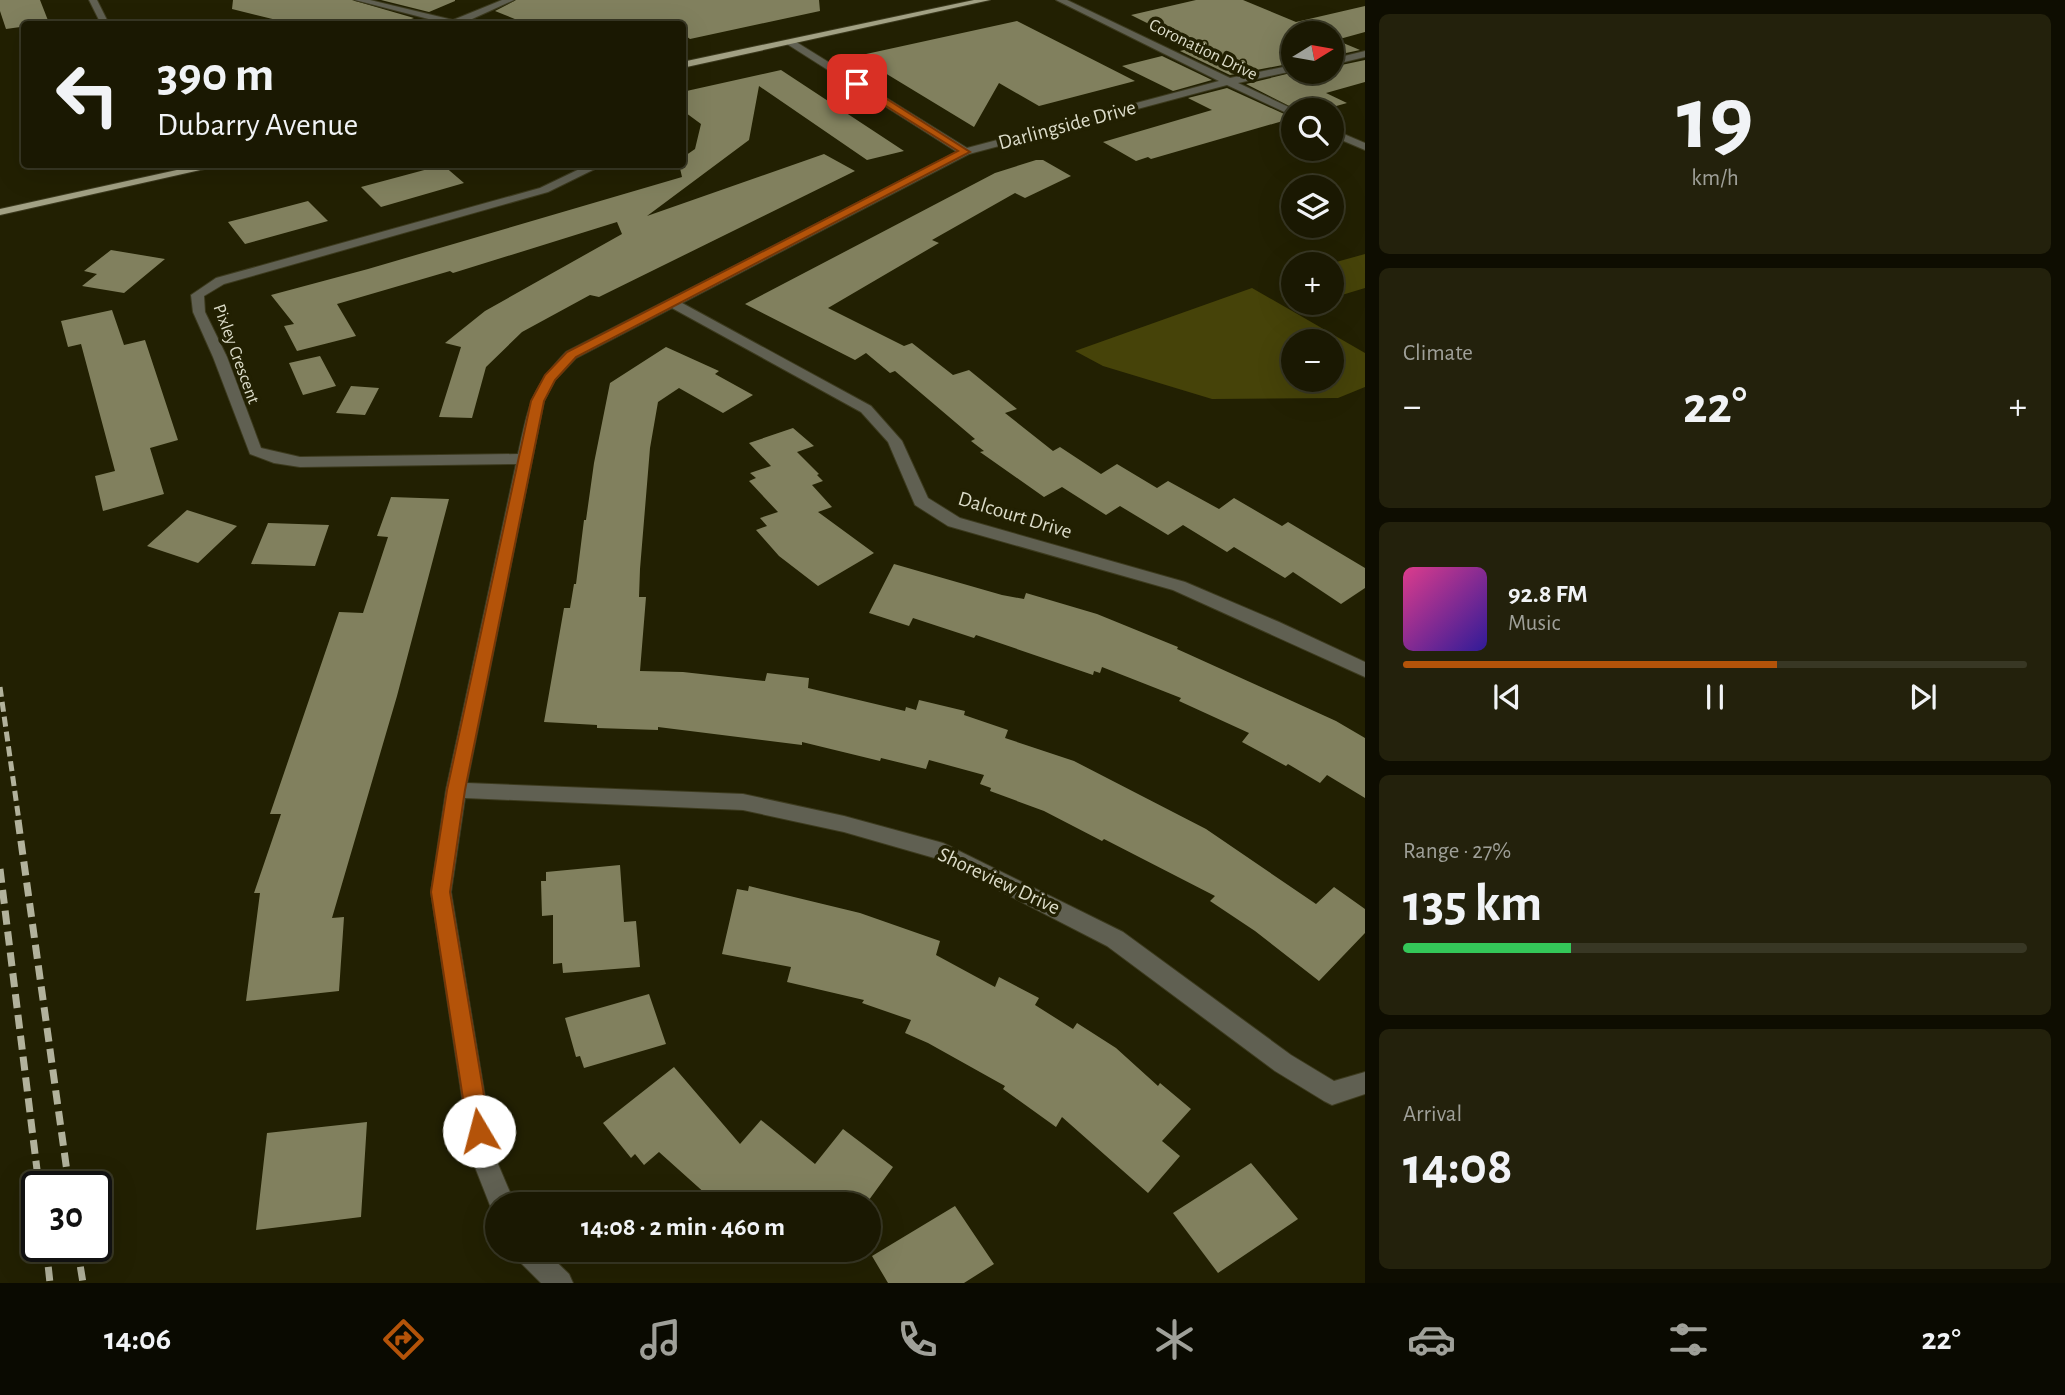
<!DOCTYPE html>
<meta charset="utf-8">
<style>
body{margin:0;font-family:"Alegreya Sans",sans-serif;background:#23210c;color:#f1f3f6;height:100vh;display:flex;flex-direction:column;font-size:26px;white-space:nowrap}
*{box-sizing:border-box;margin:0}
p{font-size:23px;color:#9fa099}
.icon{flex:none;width:38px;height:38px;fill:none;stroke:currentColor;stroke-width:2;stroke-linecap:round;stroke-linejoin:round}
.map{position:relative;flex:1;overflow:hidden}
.sheet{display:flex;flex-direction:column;gap:14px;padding:14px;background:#0e0d01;width:700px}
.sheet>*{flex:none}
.hud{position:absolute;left:21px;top:21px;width:665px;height:147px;border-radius:7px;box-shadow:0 7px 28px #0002,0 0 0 2px #383724;background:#1a1802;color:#f1f3f6;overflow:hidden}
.needle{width:46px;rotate:79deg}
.tools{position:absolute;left:1281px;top:21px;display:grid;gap:14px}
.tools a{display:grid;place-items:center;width:63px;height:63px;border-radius:50%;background:#1a1802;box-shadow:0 7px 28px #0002,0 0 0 2px #383724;font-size:35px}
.speed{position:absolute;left:21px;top:1171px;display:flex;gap:14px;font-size:35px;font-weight:700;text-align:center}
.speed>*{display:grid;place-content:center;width:91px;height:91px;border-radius:50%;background:#1a1802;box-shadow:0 7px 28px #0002,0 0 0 2px #383724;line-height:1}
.speed .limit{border:4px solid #111;border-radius:10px;background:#fff;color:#111}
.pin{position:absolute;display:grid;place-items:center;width:60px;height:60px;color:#fff;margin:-30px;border-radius:14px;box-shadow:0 4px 10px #0006}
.me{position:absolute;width:77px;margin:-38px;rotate:352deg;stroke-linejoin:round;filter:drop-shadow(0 0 5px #0008)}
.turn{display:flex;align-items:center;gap:24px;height:147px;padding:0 21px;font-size:32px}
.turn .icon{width:91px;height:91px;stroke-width:2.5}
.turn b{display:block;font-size:49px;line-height:60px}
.big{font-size:52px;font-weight:700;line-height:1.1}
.sheet .tile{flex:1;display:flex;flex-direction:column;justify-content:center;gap:10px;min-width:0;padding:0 24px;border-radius:10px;background:#23210c}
.sheet .dial{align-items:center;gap:0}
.dial b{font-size:91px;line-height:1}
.song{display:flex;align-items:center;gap:21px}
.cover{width:84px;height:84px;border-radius:10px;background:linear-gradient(135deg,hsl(330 70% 55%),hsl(250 70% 35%))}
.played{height:7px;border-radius:4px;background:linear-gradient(90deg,#b45309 60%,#383724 60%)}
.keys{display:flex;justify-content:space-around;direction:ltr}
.heat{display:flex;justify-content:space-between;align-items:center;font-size:38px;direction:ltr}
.charge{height:10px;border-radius:5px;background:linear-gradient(90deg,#34c759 27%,#383724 0)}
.trip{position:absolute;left:485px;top:1192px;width:396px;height:70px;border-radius:35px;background:#1a1802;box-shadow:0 7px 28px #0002,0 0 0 2px #383724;font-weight:700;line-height:70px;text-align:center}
.dock{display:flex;height:112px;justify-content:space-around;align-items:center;background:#0a0a01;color:#9fa099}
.dock .icon{width:49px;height:49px}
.dock .current{color:#b45309}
.dock b{font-size:32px;color:#f1f3f6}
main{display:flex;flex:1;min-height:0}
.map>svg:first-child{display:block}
.green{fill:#464309;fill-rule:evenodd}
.building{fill:#81805e}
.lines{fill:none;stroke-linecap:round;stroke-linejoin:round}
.minor-casing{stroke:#3c3a1e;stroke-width:2}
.major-casing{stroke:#3c3a1e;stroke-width:2}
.minor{fill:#606052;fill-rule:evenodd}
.major{fill:#a2a184;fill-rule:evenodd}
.rail-far1{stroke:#b2b29c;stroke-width:5;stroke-dasharray:10 5;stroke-linecap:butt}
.rail{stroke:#b2b29c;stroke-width:7;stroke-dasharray:14 7;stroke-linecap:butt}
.route{fill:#b45309;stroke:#753606;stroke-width:2}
.labels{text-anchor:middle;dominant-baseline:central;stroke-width:7;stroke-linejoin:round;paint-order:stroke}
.far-street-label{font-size:18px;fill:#dcdcc9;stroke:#222002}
.street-label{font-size:21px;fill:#dcdcc9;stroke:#222002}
</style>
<main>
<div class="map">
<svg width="1365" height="1283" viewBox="0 0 1365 1283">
<rect width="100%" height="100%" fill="#222002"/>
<path class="green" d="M1365,254V288L1332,298V264H1329Z
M1252,288L1365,353V387L1338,398L1212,399L1103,366L1075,351ZM1293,341H1332V380H1293Z"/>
<path class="building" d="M0,0H40L49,23L6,29L0,11Z
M233,0H352L414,18L397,24H293L232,9Z
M381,0H455V1L429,12Z
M516,0H819L820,11L690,39L682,33V24H527L495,11Z
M1196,0H1243L1296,22L1365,6V32L1336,40L1360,50L1332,56V33H1293V63L1230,75L1180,51L1195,47L1131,15Z
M1017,21L1135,81L1039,106L999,83L974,127L857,56Z
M1162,56L1212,80L1173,91L1122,66Z
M1365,60V82L1326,93L1347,103L1322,110H1297L1246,84L1295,72H1332V67Z
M781,70L904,151L867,160L759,86L749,140L647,216L824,154L855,171L599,297L590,295L522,332L486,367L472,418L439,417L461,347L445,343L485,311L622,234L617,222L453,273L450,271L337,304L356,336L297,351L284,326L294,324L271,295L368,269L682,177L679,164H682V158L695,149L701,124L682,110V92Z
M1227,88L1293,118L1151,159L1148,157L1136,161L1103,142L1212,110L1188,98Z
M1036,160H1043L1071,176L1025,198L1015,193L932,240L939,243L828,308L904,346L912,343L953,375L969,370L1017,409L1005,413L1053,451L1060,447L1101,474L1117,464L1157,488L1168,481L1219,509L1234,498L1282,526L1288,522L1365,568V588L1341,604L1293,572L1285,578L1234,547L1227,552L1183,525L1168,535L1120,506L1106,515L1062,487L1044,497L980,452L984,451L971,441L975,439L895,371L890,373L866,353L855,360L745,304L995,173Z
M443,165L464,183L381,207L361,187Z
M308,201L328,221L245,244L228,222Z
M111,250L165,259L124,293L82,286L97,274L84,271Z
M112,310L124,345L145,340L178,440L150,448L164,494L103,511L95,476L115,471L81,344L68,347L61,321Z
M666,347L719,371L715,374L753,395L723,413L679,388L658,402L650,448L640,569L639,597H646L640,671L683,672L765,681L767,673L809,678L808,688L905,711L906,707L916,710L919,700L965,711L964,715L1008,730L1005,738L1074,761L1206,829L1316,904L1334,887L1365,909V933L1319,981L1255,931L1210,901L1215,896L1104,839L1102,841L1044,811L990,791L991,788L980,784L984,775L929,760L926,769L881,758L880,761L802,742V745L658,727V730L597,728V725L544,722L564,608H570L574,584H576L584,520H586L594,463L610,383Z
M320,356L336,386L303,395L289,363Z
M351,386L379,388L365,415L336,413Z
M793,428L814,446L797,452L819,474L817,475L823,481L812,485L832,507L818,512L874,553L818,586L779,556L756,530L767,526L760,518L778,512L749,481L756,478L750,473L771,466L749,443Z
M391,497L449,499L397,696L332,918L344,917L339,991L246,1001L260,893H254L281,814H270L339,612L363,613L388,537L377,536Z
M187,510L237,526L198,563L147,546Z
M268,523L329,525L315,566L251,564Z
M894,564L1002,595L1024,599L1026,593L1097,614L1178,647L1177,649L1336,721L1365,738V798L1327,775L1320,783L1288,764L1286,766L1242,742L1249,733L1179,701L1181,698L1102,667L1100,673L1094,671L1093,675L976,635L974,638L913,618L909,626L869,613Z
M620,865L624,922L636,921L640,967L563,973L562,963L553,964V915L542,916L541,881H546V872Z
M749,886L860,913L940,941L936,955L995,987L999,977L1039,998L1035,1005L1073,1029L1077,1023L1116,1048L1158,1086L1160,1083L1191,1109L1162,1141L1180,1156L1148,1193L1062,1117L1056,1127L1003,1089L1005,1086L928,1043L905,1033L911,1020L862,1003L864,1000L787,982L791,967L722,954L737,889L748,891Z
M649,994L666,1044L584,1068L580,1056L576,1057L565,1018Z
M674,1067L740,1144L761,1120L815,1164L843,1129L893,1167L866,1204H717L659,1152L644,1165L635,1154L631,1158L603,1123Z
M367,1122L361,1217L256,1230L267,1133Z
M1251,1163L1298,1219L1218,1273L1173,1213Z
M955,1206L994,1264L964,1283H888L872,1256Z"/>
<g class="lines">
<defs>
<path id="minor" d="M89,0H97L109,24H101Z
M355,0H370L453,20L502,0H514L461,24H448Z
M1056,0H1067L1230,78L1293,65V71L1238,83L1295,110L1293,116L1227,85L969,154L682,303L871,406L902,441L928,498L960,518L1185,582L1279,622L1365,662V677L1173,590L948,526L915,505L888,442L861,412L672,308L576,358L555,380L544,401L467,783L743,794L844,816L943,843L1123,932L1291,1055L1334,1081L1365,1072V1094L1332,1105L1324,1101L1275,1071L1107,946L938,859L844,832L743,810L465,798L451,892L495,1157L515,1204H497V1215L493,1213L471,1157L431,892L446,790L516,464L300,467L274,463L250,454L213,357L193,312L191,295L216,278L540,188L590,164H605L548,192L224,284L204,296L205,312L227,357L261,448L300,457L518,454C529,405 530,390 566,352L957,152L787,44V40H793L967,148L1219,81Z
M1365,51V57L1332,65V59Z
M1332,129L1365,143V150L1332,136Z
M513,1250H544L569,1274L573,1283H541L517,1259Z"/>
<path id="major" d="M974,0H990L682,68V62Z
M204,164H227L0,215V209Z"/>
</defs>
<use href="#minor" class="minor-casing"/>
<use href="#major" class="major-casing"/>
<use href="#minor" class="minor"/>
<use href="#major" class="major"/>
<path class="rail-far1" d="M0,687L19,821"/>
<path class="rail" d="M18,820L69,1186
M0,869L39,1186
M46,1246L50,1283
M77,1246L83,1283"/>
</g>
<path class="route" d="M854,82H860L970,152L576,357L555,380L544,401L465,790L450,892L490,1131L487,1139L479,1142L471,1139L468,1131L431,892L447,790L531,401L545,375L567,352L958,151L854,86Z"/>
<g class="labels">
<g class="far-street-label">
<text transform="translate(1203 50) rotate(26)">Coronation Drive</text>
<text transform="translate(236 354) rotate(70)">Pixley Crescent</text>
</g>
<g class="street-label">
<text transform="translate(1067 125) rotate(-15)">Darlingside Drive</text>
<text transform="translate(1015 515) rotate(17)">Dalcourt Drive</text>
<text transform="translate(999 881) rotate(25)">Shoreview Drive</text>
</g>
</g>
</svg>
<div class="tools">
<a><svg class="needle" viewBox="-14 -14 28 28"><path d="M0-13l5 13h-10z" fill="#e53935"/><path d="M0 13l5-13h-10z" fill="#9fa099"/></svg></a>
<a><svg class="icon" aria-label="search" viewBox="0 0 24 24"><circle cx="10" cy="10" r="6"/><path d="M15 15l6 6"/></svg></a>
<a><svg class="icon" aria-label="layers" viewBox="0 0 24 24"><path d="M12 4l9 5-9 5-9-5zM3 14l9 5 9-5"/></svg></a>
<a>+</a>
<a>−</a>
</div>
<div class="speed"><div class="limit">30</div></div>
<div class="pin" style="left:857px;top:84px;background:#d93025"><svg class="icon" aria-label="arrive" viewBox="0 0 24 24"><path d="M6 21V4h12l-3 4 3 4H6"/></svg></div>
<svg class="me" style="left:479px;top:1131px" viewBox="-20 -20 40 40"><circle r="19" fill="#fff"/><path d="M0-13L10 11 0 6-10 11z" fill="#b45309"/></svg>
<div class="trip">14:08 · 2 min · 460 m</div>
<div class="hud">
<div class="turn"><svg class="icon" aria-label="left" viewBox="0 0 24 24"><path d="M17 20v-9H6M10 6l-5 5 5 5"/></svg><div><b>390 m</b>Dubarry Avenue</div></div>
</div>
</div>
<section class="sheet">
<div class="tile dial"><b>19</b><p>km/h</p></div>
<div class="tile"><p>Climate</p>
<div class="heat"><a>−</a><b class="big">22°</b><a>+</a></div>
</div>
<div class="tile">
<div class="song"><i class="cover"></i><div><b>92.8 FM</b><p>Music</p></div></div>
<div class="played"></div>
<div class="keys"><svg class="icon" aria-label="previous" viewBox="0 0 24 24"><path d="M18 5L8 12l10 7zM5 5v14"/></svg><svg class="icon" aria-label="pause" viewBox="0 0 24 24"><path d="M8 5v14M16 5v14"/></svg><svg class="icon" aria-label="next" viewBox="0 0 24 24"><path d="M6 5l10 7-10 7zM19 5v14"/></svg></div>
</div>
<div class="tile"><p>Range · 27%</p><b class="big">135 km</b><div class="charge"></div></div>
<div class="tile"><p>Arrival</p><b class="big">14:08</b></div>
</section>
</main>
<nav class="dock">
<b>14:06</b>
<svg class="icon current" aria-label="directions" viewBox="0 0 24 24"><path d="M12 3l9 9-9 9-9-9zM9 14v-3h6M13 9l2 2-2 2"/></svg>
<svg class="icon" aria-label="music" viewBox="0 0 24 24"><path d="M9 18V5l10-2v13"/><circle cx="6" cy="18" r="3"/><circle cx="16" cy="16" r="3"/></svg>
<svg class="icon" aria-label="phone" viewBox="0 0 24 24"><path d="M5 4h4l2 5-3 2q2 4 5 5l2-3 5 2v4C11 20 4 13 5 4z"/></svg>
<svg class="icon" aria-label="climate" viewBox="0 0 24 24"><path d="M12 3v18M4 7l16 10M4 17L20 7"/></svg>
<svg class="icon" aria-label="car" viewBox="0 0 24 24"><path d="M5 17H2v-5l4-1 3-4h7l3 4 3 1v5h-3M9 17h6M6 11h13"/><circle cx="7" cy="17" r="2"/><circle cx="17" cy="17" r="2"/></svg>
<svg class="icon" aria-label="filters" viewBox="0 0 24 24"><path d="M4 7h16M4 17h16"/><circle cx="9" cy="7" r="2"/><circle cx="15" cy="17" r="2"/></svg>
<b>22°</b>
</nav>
